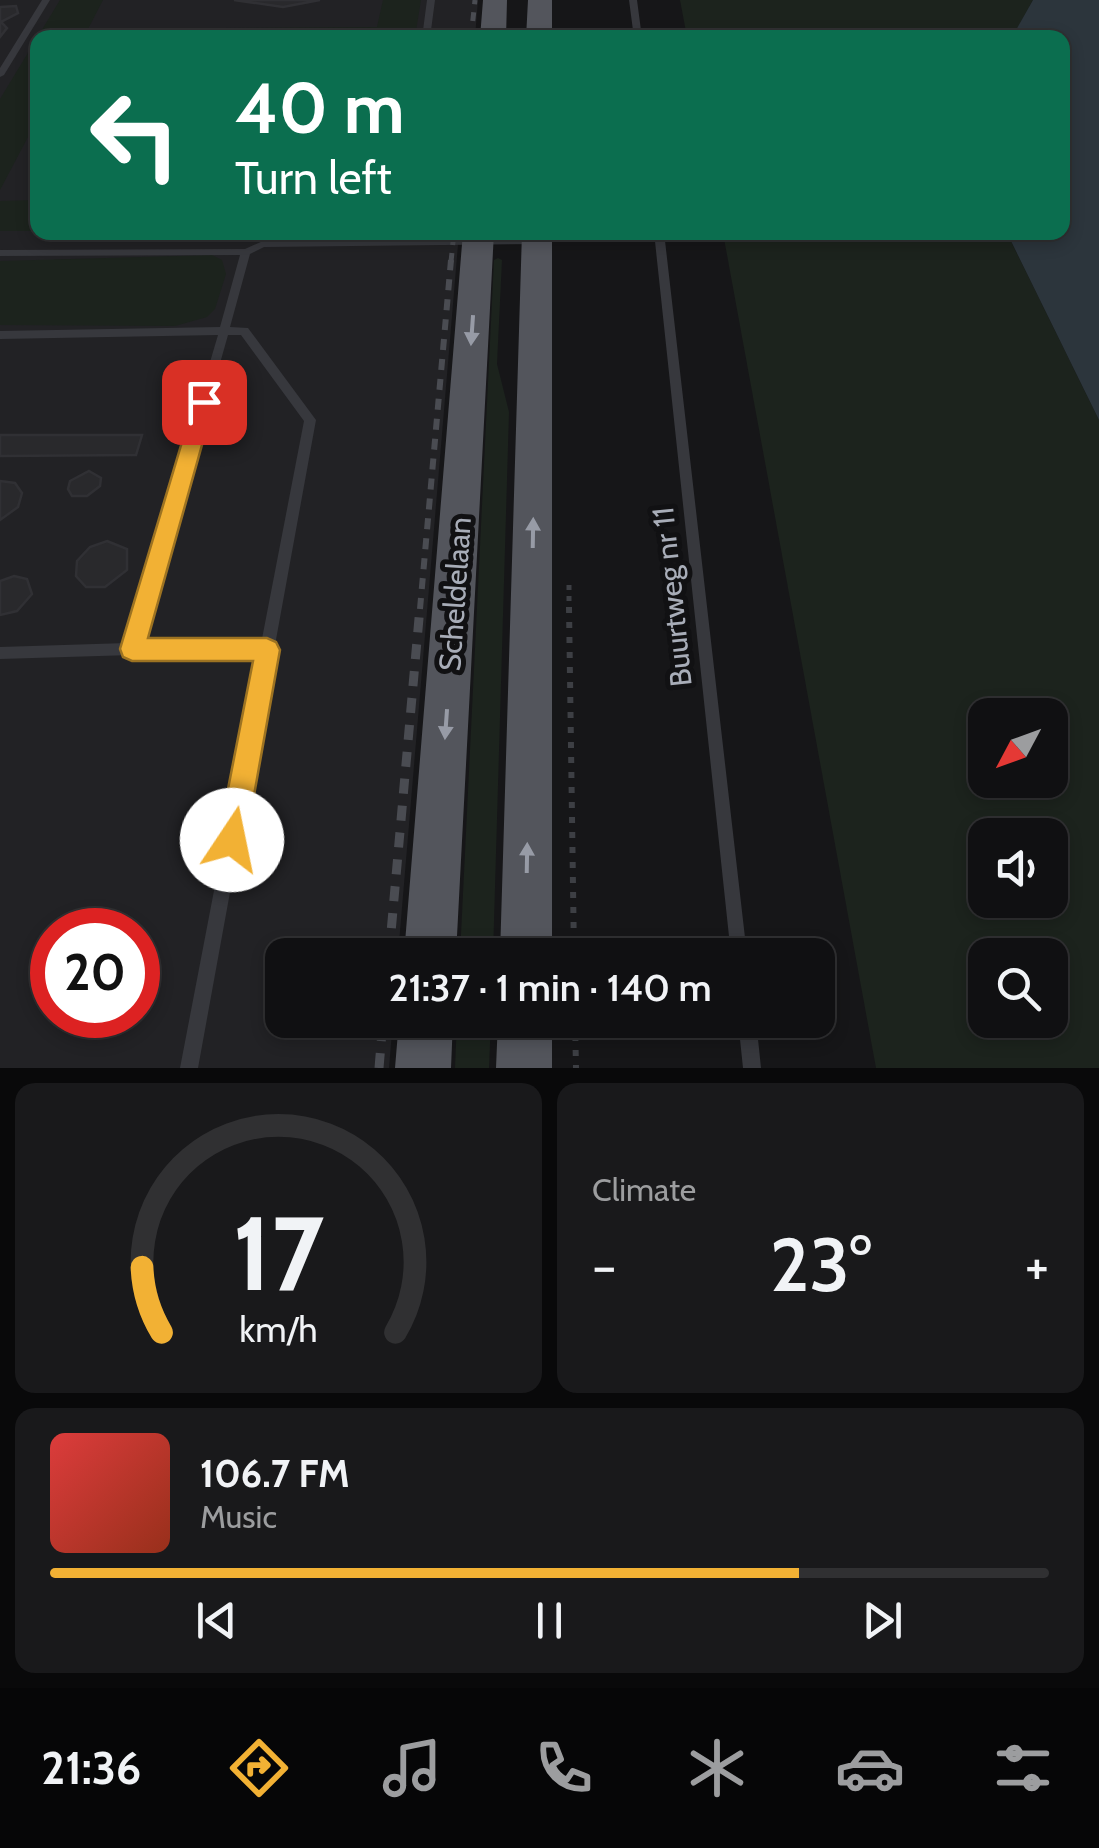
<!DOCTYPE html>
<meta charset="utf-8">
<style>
body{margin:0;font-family:Cabin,sans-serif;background:#19191b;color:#f1f3f6;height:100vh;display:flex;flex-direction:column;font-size:38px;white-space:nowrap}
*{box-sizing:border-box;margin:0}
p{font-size:32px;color:#9c9d9f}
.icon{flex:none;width:55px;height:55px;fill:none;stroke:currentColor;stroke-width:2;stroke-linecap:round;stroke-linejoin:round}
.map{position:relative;height:1068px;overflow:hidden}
.drawer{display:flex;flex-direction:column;gap:15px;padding:15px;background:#09090a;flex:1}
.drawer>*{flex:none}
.guide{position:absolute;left:30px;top:30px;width:1040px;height:210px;border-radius:20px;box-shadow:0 5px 15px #0003,0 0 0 2px #303032;background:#0b6e4f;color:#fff;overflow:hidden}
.needle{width:65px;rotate:229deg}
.tools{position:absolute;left:968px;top:698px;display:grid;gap:20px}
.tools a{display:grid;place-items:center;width:100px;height:100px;border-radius:20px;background:#101012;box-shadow:0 5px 15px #0003,0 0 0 2px #303032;font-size:50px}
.speed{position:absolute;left:30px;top:908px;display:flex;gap:20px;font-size:50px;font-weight:700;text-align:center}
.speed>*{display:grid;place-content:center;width:130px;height:130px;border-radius:50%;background:#101012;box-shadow:0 5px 15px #0003,0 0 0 2px #303032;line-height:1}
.speed .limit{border:15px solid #d22;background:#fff;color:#111}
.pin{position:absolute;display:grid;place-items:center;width:85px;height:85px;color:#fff;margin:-42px;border-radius:20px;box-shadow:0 5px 15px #0006}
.me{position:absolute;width:110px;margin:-55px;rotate:11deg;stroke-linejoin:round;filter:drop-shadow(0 0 8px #0008)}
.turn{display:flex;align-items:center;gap:35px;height:210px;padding:0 40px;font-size:45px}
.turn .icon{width:130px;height:130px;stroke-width:2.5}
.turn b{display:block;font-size:70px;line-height:85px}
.big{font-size:75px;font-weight:600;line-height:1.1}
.drawer .card{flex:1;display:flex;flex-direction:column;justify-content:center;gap:15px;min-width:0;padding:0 35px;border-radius:20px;background:#19191b}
.drawer .dial{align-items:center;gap:0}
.dial svg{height:260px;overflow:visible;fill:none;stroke:#303032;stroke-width:7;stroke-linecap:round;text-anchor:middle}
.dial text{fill:#f1f3f6;stroke:none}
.song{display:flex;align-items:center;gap:30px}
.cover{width:120px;height:120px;border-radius:15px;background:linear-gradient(135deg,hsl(0 70% 55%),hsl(10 70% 35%))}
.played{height:10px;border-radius:5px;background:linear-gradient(90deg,#f2b134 75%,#303032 75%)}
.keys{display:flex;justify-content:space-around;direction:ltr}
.heat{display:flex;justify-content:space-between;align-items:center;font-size:55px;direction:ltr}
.drawer .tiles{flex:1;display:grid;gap:15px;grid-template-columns:1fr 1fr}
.card:last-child{grid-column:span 2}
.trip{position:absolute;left:265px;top:938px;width:570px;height:100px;border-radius:20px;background:#101012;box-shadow:0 5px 15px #0003,0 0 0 2px #303032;font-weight:600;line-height:100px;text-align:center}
.tabs{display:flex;height:160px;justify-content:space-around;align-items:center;background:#060607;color:#9c9d9f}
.tabs .icon{width:70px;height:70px}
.tabs .on{color:#f2b134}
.tabs b{font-size:45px;color:#f1f3f6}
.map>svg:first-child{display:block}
.built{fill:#222225;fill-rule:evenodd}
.green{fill:#1c231d;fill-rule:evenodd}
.water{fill:#2c353c}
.building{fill:#29292c;stroke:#303034;stroke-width:2.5}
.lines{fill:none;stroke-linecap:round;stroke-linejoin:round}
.path-far1{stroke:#3d3f44;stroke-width:5;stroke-dasharray:5 6;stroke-linecap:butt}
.path{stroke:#3d3f44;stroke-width:6;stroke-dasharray:6 9;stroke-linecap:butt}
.lane{fill:#37383d;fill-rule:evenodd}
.primary{fill:#53555c;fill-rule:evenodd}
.rail-far2{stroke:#4a4c52;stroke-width:5;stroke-dasharray:9 8;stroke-linecap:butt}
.rail-far1{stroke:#4a4c52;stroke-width:6;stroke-dasharray:11 9;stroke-linecap:butt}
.rail{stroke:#4a4c52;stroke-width:9;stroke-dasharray:15 12;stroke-linecap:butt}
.oneway{fill:#979ba6}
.route{fill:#f2b134;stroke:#9d7322;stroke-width:2.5}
.labels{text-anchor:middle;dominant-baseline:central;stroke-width:10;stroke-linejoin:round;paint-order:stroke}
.street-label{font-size:30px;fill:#a8adb8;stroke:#111113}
</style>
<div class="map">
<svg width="1099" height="1068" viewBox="0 0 1099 1068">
<rect width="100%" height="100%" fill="#161618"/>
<path class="built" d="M0,0H478L475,37L38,38V232L459,233L398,955H282V1020H393L389,1068H0ZM52,930H138V1015H52Z"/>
<path class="green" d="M60,0H103L88,29L377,27L383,0H421L415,37L38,38L37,120L0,190V99Z
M680,0H1033L1012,38L687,37Z
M37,200V231H0V201Z
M723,233H1007L1099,420V1068H876ZM985,715H1050V780H985ZM985,835H1050V900H985ZM985,955H1050V1020H985Z
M212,255L222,260L226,274L215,309L207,317L175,326L0,325V261Z
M498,258L502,260L497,364L509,412L493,955H460L494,260Z
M457,1020H491L489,1068H455Z"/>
<path class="water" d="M1033,0H1099V420L1007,233L1062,232V38L1012,37Z"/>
<path class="building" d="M234,0H320L283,7Z
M16,6L18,13L1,22L7,28L0,37V7Z
M0,435H142L136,455L0,456Z
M89,471L101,478L100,486L87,496H72L68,489L70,481Z
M0,481L15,483L22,493L18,507L0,520Z
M107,541L127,549V570L105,587H86L76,576L77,561L90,547Z
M14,576L27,579L32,594L17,611L0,615V581Z"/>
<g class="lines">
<path class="path-far1" d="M569,585V609"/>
<path class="path" d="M569,607L574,955
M575,1020L576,1068"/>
<path class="lane" d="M42,0H50L4,75L0,77V68Z
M427,0H435L430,38H422Z
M629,0H637L642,38H634Z
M654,232H664L747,955H731Z
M536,239L539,240V244L264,247L250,254L230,327L248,328L316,420L198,1068H180L259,656L132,655L0,659V647L127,643L218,335L0,339V331L220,327L240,255L0,256V250L245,249L263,241ZM228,335H241L304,421L261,644L141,643Z
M738,1020H756L761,1068H743Z"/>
<path class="primary" d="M483,0H507L506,38H480Z
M528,0H552V38H526Z
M463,232H494L456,955H404Z
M522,232H552V955H500Z
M399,1020H453L451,1068H395Z
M498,1020H552V1068H496Z"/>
<path class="rail-far2" d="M471,38L475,0
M451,262L454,232"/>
<path class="rail-far1" d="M420,609L451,260"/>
<path class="rail" d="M389,955L420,607
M379,1068L383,1020"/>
</g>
<defs><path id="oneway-solid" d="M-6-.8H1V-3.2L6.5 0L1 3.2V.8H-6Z" transform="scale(2.5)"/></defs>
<g class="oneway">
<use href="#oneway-solid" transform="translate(472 330) rotate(94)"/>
<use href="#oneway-solid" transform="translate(533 533) rotate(-89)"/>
<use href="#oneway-solid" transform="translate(446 724) rotate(94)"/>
<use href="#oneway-solid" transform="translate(527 858) rotate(-89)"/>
</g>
<path class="route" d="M204,394L214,402L148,638H267L276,642L280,650L246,840L242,850L232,854L222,850L218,840L253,661H132L123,657L120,649L194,402Z"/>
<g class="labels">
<g class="street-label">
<text transform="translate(455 594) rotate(-86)">Scheldelaan</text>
<text transform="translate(672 597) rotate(-96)">Buurtweg nr 11</text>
</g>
</g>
</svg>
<div class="tools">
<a><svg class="needle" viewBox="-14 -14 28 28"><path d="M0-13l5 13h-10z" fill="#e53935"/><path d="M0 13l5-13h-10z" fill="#9c9d9f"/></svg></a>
<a><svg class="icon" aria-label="sound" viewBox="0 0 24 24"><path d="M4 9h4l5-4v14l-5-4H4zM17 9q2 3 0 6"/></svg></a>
<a><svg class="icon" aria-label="search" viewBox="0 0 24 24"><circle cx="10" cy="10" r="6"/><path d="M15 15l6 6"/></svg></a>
</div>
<div class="speed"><div class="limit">20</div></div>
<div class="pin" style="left:204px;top:402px;background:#d93025"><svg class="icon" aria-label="arrive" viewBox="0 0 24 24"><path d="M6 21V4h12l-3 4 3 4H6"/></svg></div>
<svg class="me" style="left:232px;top:840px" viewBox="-20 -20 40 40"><circle r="19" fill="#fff"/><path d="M0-13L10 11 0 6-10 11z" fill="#f2b134"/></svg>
<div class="trip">21:37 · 1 min · 140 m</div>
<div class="guide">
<div class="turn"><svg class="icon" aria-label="left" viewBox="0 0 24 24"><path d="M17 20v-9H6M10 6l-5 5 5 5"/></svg><div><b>40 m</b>Turn left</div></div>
</div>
</div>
<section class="drawer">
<div class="tiles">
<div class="card dial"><svg viewBox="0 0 100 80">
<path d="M14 69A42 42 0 1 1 86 69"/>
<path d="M14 69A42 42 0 0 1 8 49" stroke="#f2b134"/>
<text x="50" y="56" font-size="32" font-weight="700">17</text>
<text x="50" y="72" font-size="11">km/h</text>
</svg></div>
<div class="card"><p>Climate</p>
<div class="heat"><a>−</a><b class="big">23°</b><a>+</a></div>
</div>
<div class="card">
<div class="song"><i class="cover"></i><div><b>106.7 FM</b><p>Music</p></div></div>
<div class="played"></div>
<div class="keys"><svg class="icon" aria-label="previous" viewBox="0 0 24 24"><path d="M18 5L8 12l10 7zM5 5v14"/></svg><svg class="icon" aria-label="pause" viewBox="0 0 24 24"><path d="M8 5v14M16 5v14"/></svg><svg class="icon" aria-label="next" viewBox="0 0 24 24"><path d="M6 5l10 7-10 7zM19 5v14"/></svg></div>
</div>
</div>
</section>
<nav class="tabs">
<b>21:36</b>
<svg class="icon on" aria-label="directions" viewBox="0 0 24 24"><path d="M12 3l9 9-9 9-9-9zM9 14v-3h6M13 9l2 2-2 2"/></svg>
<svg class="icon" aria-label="music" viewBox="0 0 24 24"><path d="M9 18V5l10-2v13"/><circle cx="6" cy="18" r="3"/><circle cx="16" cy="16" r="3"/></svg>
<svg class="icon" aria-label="phone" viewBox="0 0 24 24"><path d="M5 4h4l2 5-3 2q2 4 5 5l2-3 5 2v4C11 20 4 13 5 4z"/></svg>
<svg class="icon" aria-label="climate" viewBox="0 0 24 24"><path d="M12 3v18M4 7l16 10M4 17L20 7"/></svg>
<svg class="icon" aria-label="car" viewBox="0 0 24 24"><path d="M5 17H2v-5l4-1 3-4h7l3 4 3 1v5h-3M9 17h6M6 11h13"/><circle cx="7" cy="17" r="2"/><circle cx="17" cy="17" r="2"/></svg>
<svg class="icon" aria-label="filters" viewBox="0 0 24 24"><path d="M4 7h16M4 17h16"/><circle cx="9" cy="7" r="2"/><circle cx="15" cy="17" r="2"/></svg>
</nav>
